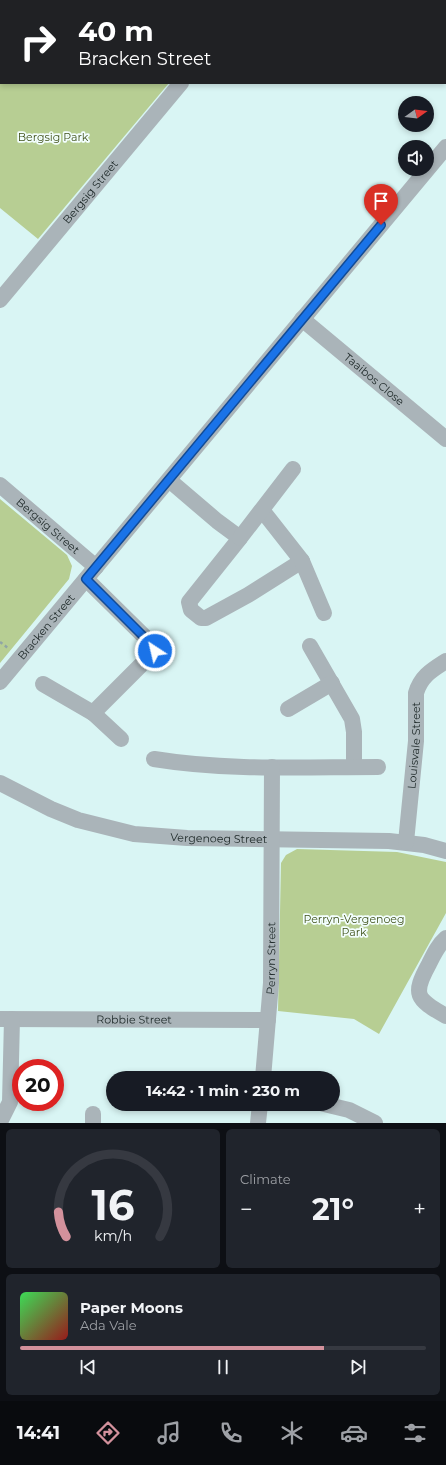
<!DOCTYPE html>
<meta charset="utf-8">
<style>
body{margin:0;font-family:Montserrat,sans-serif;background:#20242c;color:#f1f3f6;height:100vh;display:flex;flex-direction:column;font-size:15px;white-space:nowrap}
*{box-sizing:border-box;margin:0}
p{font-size:13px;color:#9ea1a6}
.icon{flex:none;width:22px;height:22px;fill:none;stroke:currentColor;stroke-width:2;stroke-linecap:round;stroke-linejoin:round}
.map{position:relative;height:1123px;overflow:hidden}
.drawer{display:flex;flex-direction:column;gap:6px;padding:6px;background:#0d0f14;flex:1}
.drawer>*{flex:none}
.guide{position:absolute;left:0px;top:0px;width:446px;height:84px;box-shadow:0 2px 6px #0003;background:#202124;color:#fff;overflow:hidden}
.needle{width:26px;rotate:75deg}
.buttons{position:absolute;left:398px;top:96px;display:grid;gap:8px}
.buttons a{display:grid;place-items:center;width:36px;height:36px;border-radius:50%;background:#171b24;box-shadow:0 2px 6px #0003;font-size:20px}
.speed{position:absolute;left:12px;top:1059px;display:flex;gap:8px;font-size:20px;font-weight:700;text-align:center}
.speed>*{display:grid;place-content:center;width:52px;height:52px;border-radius:50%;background:#171b24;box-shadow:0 2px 6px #0003;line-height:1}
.speed .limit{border:6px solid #d22;background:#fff;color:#111}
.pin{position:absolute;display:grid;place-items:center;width:34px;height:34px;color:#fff;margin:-41px -17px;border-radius:50% 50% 50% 0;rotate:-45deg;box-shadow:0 0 4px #0007}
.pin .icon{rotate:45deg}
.me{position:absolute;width:44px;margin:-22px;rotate:325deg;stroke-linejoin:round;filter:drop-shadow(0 0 3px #0008)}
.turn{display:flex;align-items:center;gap:14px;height:84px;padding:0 12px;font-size:18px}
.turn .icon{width:52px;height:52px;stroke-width:2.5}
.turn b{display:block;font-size:28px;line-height:34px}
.big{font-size:30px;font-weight:700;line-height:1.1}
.drawer .widget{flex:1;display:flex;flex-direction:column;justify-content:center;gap:6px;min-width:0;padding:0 14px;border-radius:6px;background:#20242c}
.drawer .dial{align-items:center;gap:0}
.dial svg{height:104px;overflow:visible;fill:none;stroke:#363941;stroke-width:7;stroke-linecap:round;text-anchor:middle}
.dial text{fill:#f1f3f6;stroke:none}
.song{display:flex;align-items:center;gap:12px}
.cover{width:48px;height:48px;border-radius:6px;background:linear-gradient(135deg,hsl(130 70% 55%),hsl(0 70% 35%))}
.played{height:4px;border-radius:2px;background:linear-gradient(90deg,#d3919c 75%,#363941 75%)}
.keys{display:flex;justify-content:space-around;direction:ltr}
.heat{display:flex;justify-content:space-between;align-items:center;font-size:22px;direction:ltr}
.drawer .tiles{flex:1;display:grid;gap:6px;grid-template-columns:1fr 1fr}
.widget:last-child{grid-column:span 2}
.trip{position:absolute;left:106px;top:1071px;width:234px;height:40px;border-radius:20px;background:#171b24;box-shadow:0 2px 6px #0003;font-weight:700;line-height:40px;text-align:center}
.menu{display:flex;height:64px;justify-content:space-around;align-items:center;background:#090b0e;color:#9ea1a6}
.menu .icon{width:28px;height:28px}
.menu .on{color:#d3919c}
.menu b{font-size:18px;color:#f1f3f6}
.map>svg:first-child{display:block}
.green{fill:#b7ce93}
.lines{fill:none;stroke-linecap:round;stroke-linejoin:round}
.path{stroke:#90a5a5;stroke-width:2.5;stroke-dasharray:3 3;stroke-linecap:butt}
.minor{stroke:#aab4b9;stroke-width:16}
.route-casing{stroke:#114b97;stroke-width:10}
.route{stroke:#1a73e8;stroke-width:7}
.labels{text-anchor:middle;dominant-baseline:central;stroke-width:3.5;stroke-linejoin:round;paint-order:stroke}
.park-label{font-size:11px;fill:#3f5119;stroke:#f3fefe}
.street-label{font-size:11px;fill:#212c2c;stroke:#f3fefe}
</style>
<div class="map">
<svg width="446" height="1123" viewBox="0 0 446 1123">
<rect width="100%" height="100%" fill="#d9f5f4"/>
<path class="green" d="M0,0L87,1H1V83H169L38,239L0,208Z
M0,499L67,555L72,566L69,579L0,663Z
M297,849L397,852L446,862V913L379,1034L354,1019L278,1011L281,863L286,855Z"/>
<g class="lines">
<path class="path" d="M0,642L8,648"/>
<g class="minor">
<path d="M249,1L250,0"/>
<path id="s1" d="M0,300L181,83"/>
<path id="s2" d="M302,319L446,439"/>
<path d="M169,480L217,521L240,538L189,602L191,610L201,618H206L248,595L302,561L262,510"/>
<path id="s3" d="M0,485L96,567"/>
<path d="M240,538L293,469"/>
<path d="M302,561L324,613"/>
<path d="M310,646L352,719L354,732V767"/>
<path id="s4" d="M0,682L446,147"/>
<path d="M43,684L93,713L155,651L153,645L86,579"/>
<path d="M288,709L332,683"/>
<path d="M93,713L121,739"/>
<path d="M154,759C228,771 304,767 378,767"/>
<path id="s5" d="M0,783L51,809L78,820L134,834L187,838L389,841L424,845L446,851"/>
<path id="s6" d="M406,842L416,741V693C421,676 432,670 446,661"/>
<path d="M446,938C438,945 434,954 429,964C412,995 416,999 446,1016"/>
<path id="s7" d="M0,1019L268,1020"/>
<path id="s8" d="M263,1078L271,983L272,767"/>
<path d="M324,1104L349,1110L375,1123"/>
<path d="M0,1122L10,1102L12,1019"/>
<path d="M93,1123V1114"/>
<path d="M258,1123L260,1104"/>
</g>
</g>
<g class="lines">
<defs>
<path id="route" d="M155,651L153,646L86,579L381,225"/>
</defs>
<use href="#route" class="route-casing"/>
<use href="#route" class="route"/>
</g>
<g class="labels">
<g class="park-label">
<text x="53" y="137">Bergsig Park</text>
<text x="354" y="919">Perryn-Vergenoeg<tspan x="354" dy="13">Park</tspan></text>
</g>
<g class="street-label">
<text stroke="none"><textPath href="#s1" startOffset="141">Bergsig Street</textPath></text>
<text stroke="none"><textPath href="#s2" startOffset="94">Taaibos Close</textPath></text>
<text stroke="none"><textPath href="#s3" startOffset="63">Bergsig Street</textPath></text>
<text stroke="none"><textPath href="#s4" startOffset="72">Bracken Street</textPath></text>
<text stroke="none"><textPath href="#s6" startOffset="97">Louisvale Street</textPath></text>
<text stroke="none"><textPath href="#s5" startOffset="229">Vergenoeg Street</textPath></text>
<text stroke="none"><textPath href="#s8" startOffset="120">Perryn Street</textPath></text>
<text stroke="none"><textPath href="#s7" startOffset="134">Robbie Street</textPath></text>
</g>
</g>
</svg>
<div class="buttons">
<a><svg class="needle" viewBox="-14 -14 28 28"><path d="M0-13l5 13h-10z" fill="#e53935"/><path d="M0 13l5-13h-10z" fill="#9ea1a6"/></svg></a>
<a><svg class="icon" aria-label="sound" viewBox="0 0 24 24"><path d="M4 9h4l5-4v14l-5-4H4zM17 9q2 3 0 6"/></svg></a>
</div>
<div class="speed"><div class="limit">20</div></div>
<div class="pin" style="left:381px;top:225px;background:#d93025"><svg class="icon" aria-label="arrive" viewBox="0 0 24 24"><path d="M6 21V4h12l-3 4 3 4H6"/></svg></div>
<svg class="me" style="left:155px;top:651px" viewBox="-20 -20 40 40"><circle r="17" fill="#1a73e8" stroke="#fff" stroke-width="3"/><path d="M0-11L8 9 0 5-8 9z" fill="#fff"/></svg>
<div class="trip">14:42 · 1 min · 230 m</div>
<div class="guide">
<div class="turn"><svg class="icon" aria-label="right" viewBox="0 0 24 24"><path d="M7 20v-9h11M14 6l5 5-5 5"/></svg><div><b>40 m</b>Bracken Street</div></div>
</div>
</div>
<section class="drawer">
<div class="tiles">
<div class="widget dial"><svg viewBox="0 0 100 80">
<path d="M14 69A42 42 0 1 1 86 69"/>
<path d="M14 69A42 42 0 0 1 8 50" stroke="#d3919c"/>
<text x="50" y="56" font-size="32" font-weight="700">16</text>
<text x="50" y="72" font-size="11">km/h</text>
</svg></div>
<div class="widget"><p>Climate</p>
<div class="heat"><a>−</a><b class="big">21°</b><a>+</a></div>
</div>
<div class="widget">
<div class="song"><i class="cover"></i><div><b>Paper Moons</b><p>Ada Vale</p></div></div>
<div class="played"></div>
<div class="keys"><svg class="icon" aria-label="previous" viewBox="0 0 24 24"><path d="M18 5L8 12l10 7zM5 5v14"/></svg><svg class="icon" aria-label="pause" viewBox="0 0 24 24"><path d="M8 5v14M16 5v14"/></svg><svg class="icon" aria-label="next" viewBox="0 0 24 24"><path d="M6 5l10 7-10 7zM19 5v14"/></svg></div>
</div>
</div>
</section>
<nav class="menu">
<b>14:41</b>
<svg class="icon on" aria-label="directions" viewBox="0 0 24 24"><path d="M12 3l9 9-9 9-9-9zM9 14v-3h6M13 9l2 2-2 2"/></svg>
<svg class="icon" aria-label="music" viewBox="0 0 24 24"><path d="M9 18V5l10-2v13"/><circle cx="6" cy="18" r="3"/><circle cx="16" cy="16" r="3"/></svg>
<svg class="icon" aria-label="phone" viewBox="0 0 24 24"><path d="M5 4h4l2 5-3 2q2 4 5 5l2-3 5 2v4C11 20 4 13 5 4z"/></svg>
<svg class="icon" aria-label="climate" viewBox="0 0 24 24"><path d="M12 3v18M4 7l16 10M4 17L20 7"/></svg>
<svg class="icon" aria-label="car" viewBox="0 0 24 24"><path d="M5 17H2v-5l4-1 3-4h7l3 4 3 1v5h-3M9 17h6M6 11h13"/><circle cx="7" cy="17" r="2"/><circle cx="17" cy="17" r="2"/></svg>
<svg class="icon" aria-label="filters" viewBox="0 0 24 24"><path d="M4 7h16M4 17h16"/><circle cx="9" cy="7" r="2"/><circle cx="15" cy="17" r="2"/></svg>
</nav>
